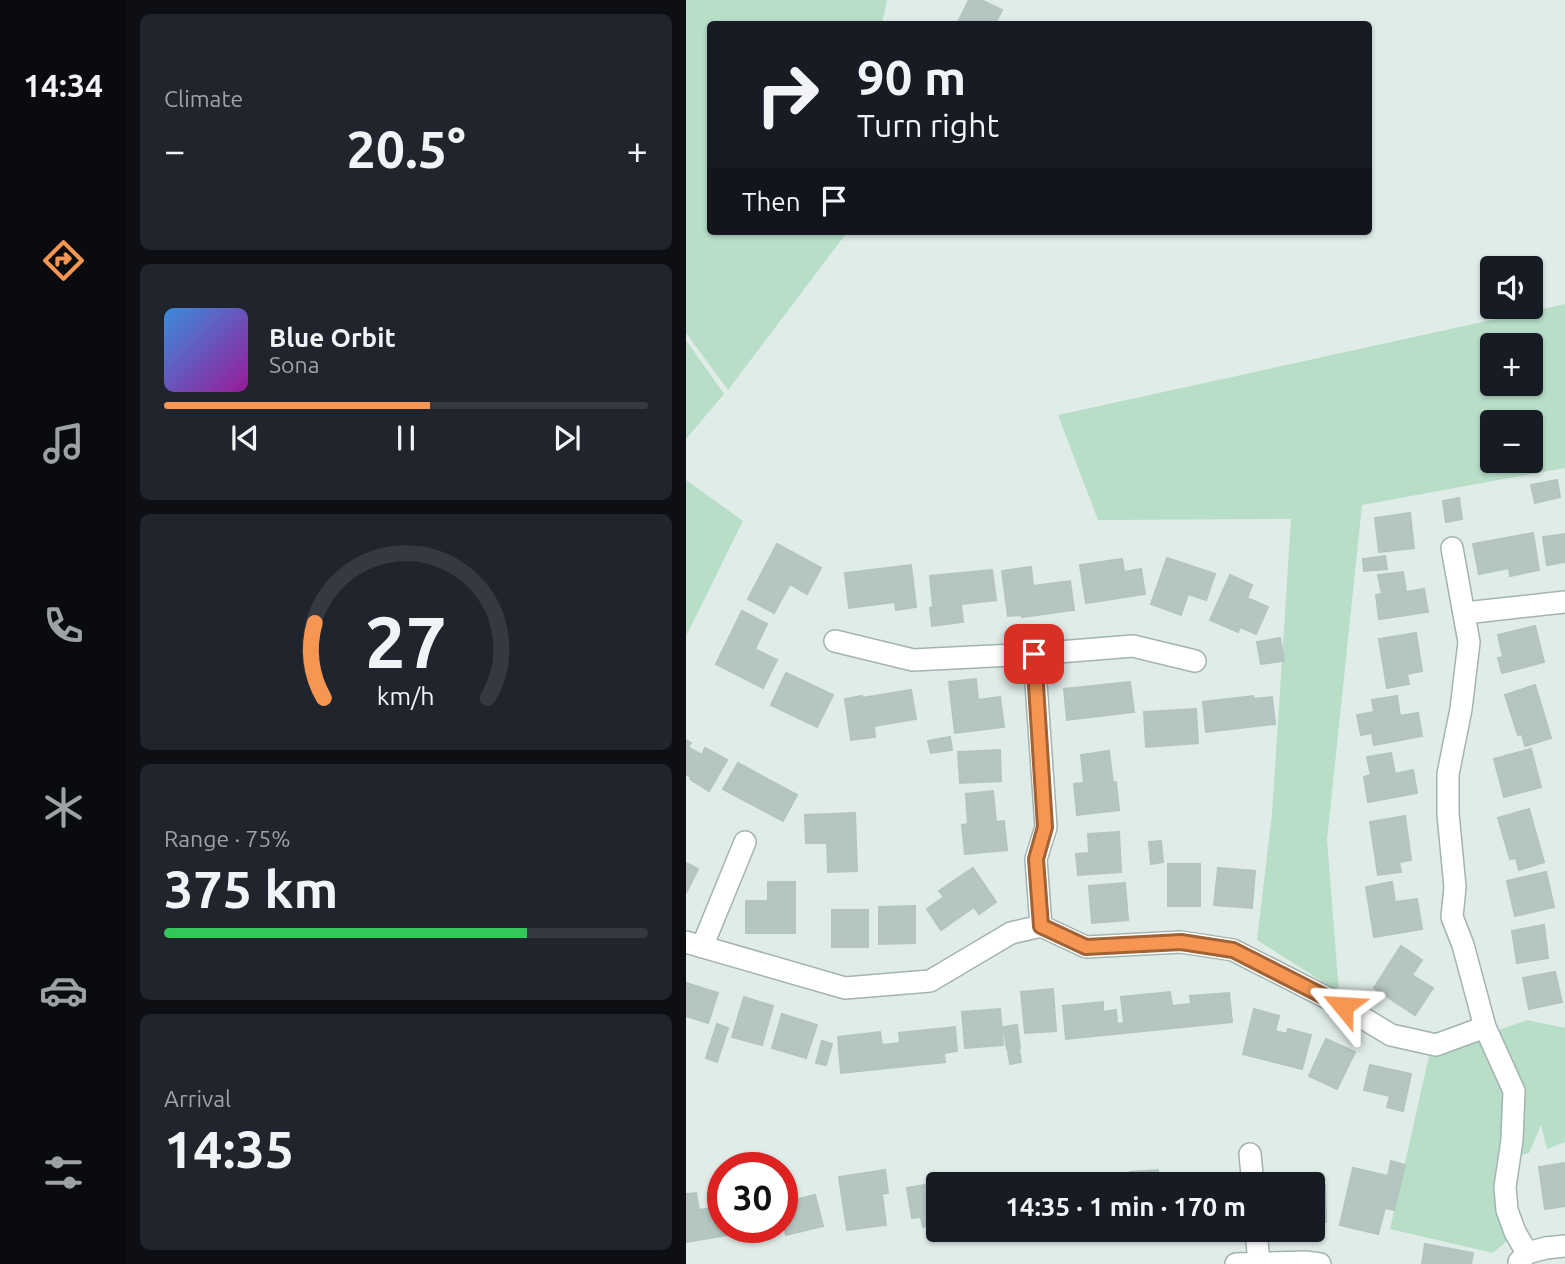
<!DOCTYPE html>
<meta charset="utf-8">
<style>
body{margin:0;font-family:Ubuntu,sans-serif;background:#20242c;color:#f1f3f6;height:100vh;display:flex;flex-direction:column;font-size:26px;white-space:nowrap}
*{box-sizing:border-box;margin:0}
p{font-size:23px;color:#9ea1a6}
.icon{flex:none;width:38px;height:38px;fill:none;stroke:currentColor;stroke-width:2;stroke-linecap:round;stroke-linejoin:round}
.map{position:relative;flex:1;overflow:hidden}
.drawer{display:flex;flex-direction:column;gap:14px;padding:14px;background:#0d0f14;width:560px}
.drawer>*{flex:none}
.guide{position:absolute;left:21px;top:21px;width:665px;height:214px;border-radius:7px;box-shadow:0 2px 5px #0004;background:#171b24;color:#f1f3f6;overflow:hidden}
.buttons{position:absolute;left:794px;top:256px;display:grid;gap:14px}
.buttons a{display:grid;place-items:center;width:63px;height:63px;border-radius:7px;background:#171b24;box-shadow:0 2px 5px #0004;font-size:35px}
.speed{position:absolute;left:21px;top:1152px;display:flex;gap:14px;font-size:35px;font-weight:700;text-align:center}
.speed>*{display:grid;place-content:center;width:91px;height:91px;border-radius:50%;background:#171b24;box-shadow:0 2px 5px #0004;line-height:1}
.speed .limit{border:10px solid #d22;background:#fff;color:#111}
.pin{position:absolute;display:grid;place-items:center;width:60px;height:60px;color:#fff;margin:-30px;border-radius:14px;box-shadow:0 4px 10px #0006}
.me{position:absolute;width:77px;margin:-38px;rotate:297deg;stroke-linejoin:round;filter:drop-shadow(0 0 5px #0008)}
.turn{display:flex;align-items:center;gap:24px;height:147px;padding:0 35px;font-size:32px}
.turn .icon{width:91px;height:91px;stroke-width:2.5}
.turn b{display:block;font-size:49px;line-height:60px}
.then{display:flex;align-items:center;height:66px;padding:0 35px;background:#0003;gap:14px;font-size:26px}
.big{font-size:52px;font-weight:700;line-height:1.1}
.drawer .card{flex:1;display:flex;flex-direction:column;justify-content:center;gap:10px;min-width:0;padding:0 24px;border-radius:10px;background:#20242c}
.drawer .dial{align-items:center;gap:0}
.dial svg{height:182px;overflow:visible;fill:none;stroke:#363941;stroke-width:7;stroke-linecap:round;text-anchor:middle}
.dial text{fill:#f1f3f6;stroke:none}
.song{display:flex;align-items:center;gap:21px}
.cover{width:84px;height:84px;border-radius:10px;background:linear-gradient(135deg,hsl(210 70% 55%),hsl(300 70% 35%))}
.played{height:7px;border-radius:4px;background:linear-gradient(90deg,#f79652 55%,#363941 55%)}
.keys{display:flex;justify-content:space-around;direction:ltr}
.heat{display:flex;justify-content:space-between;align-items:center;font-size:38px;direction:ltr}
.charge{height:10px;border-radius:5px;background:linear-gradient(90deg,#34c759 75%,#363941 0)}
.trip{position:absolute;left:240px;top:1172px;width:399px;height:70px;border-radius:7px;background:#171b24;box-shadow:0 2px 5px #0004;font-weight:700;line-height:70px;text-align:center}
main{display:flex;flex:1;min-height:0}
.dock{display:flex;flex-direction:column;width:126px;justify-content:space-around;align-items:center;background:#090b0e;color:#9ea1a6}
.dock .icon{width:49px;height:49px}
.dock .on{color:#f79652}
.dock b{font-size:32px;color:#f1f3f6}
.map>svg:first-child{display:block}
.green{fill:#b8dec8;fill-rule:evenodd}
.building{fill:#b5c6c2;stroke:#b2c5c1;stroke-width:2}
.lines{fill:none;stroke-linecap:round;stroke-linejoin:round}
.minor-casing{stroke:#a3b4b0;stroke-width:24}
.minor{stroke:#fff;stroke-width:21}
.route-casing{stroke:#a16235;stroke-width:18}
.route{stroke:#f79652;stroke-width:12}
</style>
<main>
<nav class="dock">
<b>14:34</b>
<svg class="icon on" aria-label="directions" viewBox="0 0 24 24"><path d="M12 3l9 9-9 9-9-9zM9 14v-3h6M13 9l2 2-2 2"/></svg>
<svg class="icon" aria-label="music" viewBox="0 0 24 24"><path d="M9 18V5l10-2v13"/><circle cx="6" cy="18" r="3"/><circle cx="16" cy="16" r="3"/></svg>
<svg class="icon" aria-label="phone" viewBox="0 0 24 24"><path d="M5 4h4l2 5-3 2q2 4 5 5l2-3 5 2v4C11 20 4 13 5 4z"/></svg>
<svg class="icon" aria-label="climate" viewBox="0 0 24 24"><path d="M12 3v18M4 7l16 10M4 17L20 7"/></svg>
<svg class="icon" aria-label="car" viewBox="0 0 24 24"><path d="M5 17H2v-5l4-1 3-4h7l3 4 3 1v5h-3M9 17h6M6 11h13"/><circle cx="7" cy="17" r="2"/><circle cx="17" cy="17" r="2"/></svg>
<svg class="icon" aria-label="filters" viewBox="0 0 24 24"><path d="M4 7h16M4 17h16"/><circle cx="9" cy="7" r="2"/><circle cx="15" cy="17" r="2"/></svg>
</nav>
<section class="drawer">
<div class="card"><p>Climate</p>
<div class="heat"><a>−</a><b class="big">20.5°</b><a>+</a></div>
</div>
<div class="card">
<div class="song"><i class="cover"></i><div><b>Blue Orbit</b><p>Sona</p></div></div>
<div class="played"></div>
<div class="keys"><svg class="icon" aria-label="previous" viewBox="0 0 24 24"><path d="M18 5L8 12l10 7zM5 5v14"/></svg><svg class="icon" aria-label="pause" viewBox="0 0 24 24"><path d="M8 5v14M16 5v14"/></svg><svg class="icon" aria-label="next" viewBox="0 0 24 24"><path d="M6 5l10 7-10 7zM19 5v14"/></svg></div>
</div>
<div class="card dial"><svg viewBox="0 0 100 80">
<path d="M14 69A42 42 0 1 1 86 69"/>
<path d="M14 69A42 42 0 0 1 10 36" stroke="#f79652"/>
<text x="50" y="56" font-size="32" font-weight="700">27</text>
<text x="50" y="72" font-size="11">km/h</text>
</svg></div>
<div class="card"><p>Range · 75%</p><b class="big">375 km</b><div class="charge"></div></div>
<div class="card"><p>Arrival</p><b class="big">14:35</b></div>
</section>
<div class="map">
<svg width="879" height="1264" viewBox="0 0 879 1264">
<rect width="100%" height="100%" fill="#e0ece8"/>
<path class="green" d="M0,0H201L196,24H24V231H162L42,390L0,333Z
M879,304V468L676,505L641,840L653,992L571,940L586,814L605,519L412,520L372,415ZM807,345H845V383H807ZM807,422H845V460H807Z
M0,340L38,394L0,439Z
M0,480L57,521L0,636Z
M841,1020L879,1028V1142L861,1149L855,1125L843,1153L810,1162L808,1196L814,1221L822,1240L807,1253L704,1229L743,1056L793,1037Z"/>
<path class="building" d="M283,0H295L316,10L309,24H271Z
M871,480L874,497L849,503L845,485Z
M773,498L776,519L760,522L757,501Z
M724,513L728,548L693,552L689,518Z
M847,533L853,570L824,576L823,568L793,574L787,544Z
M879,534V562L861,565L857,537Z
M91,544L135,568L121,594L104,584L88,613L62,599Z
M699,556L701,569L678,571L677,559Z
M481,558L529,574L520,600L502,594L495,615L465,604Z
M436,559L438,572L455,569L459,594L400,603L394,565Z
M225,565L230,607L210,610L209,602L163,608L159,573Z
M345,567L347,586L384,581L388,610L336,617V615L322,616L316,571Z
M306,570L310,600L275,604L277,622L246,626L244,608L247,607L244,576Z
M717,572L720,592L738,589L742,612L693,619L690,595L696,594L692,575Z
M544,575L566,585L561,598L582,607L570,634L554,627L552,632L524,620Z
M56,611L81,624L69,649L91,660L77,688L30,664Z
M849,626L858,662L816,673L812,658L817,657L812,635Z
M730,633L736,671L721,674L723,684L701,688L693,639Z
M594,638L598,661L575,664L571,642Z
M100,673L147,695L131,727L85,705Z
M290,679L292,700L314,697L318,727L269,733L263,682Z
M444,682L448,712L381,720L378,689Z
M849,685L865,738L839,746L836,734L832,735L819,695Z
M225,690L230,719L188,726L189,737L165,740L159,699L176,696V698Z
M567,696L568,699L586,697L589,724L520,732L517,702Z
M711,696L714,716L732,713L736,736L688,745L686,733L675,735L671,715L688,712L686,700Z
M510,709L512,743L460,747L458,712Z
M264,737L266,750L245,753L242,741Z
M0,740L5,743L2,747L16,755L19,748L41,760L23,791L4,779L5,777L0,774Z
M845,749L850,768L813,778L808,759Z
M314,750L315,781L274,783L272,752Z
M423,751L427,783L430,782L433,810L391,815L388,784L398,783L395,755Z
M705,753L709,774L727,770L731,793L682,802L678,777L685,775L681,757Z
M52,763L111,795L97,821L37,789Z
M850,768L855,787L818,797L813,778Z
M307,791L310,822L318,821L321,850L279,854L276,825L282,824L280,794Z
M843,809L858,862L833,870L830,858L824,859L812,818Z
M169,813L171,871L142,872L141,843H120L119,815Z
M719,816L725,860L713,862L715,872L692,875L684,822Z
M433,832L435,872L392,875L390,854L403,853L402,834Z
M475,841L477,862L465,864L463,842Z
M0,863L12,869L0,893Z
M482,864H514V906H482Z
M287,868L310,902L293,914L288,907L255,930L241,909L258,897L253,891Z
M532,868L569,871L566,908L528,905Z
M860,872L868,907L829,916L821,881Z
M82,882H109V933H60V901H82Z
M706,882L709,902L731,899L736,929L688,937L680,887Z
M439,883L442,920L406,923L403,886Z
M229,906V943L193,944V907Z
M146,910H182V947H146Z
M858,925L862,958L831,963L826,931Z
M715,946L736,960L726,975L747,988L729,1015L688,988Z
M869,972L876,1002L843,1009L837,978Z
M0,983L32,993L22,1023L0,1016Z
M367,989L370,1031L339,1033L335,992Z
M484,992L486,1006L505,1004L504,996L543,993L546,1022L380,1039L377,1006L417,1002V1012L430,1010L431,1024L438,1023L435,997Z
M58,997L87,1006L76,1045L46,1037Z
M314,1009L317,1045L279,1048L276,1012Z
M568,1009L593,1016L589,1031L601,1034L602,1029L625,1035L616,1069L557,1054Z
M96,1014L131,1025L120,1058L86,1048Z
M31,1024L42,1028L31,1062L20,1058Z
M331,1025L334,1048L321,1049L317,1027Z
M269,1027L271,1051L258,1053L259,1062L155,1073L152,1037L194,1032L196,1045L214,1043L213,1033Z
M640,1039L669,1052L651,1089L623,1076Z
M136,1041L146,1044L140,1065L130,1063Z
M333,1049L335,1062L324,1064L322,1051Z
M684,1065L725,1074L717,1111L701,1107L704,1096L678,1090Z
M705,1161L719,1165L708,1210L699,1208L692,1234L654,1225L667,1168L702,1176Z
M879,1163V1185L856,1188L853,1167Z
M199,1170L202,1193L196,1194L200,1225L161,1230L153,1177Z
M472,1170L473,1185H445L444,1172Z
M304,1176L305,1185H281V1178Z
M256,1182L257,1185H252V1225L237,1227L235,1217L226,1218L221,1188Z
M639,1185L640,1222H626V1186Z
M879,1185V1206L859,1209L856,1188Z
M10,1193L13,1210L37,1206V1227H78L65,1229L66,1231L0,1242V1194Z
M129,1195L137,1226L100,1235L96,1219V1203Z
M739,1244L787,1253L785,1264H736Z"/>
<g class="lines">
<defs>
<path id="minor" d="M766,548L783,642L775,709L762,774V814L769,887L766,917L777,945L799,1027L828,1091L826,1140L819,1187L821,1210L829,1232L841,1253
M779,613L879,602
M149,641L227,660L348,654L447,646L509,661
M348,654L360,827L350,859L355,926
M0,942L159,988L244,981L325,933L355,926L400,947L495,942L547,950L657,1006L705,1035L750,1045L799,1027
M16,947L59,842
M564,1154L567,1185
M570,1230L573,1263
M833,1262L841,1253L860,1248L879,1246
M550,1264L619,1262L634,1264"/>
</defs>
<use href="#minor" class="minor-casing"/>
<use href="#minor" class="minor"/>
</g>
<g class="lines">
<defs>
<path id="route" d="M348,654L359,827L350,859L355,926L400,947L495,942L547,950L657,1006"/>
</defs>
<use href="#route" class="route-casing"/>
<use href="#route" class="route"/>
</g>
</svg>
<div class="buttons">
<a><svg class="icon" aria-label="sound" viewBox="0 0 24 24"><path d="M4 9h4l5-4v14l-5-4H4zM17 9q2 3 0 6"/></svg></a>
<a>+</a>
<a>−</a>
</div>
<div class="speed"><div class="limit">30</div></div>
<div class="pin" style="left:348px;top:654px;background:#d93025"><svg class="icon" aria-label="arrive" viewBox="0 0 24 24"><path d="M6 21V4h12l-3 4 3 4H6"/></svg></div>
<svg class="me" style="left:657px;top:1006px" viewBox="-20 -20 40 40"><path d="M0-17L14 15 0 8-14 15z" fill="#f79652" stroke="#fff" stroke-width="4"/></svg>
<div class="trip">14:35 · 1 min · 170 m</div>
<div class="guide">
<div class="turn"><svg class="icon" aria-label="right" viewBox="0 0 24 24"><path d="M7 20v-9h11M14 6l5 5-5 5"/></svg><div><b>90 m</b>Turn right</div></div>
<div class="then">Then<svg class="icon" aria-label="arrive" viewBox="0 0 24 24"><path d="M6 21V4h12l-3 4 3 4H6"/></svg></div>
</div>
</div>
</main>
